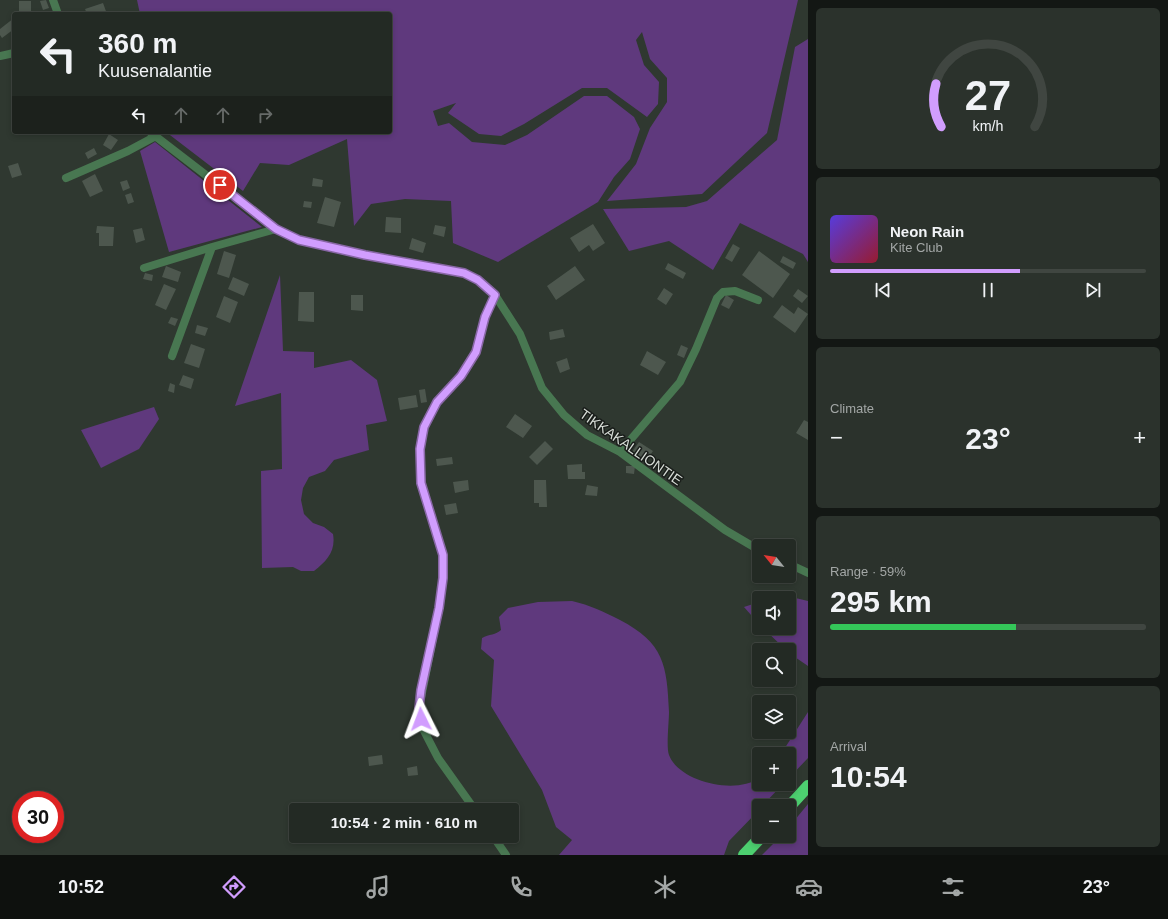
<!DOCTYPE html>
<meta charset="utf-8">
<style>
body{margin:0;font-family:Helvetica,sans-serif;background:#2b322c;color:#f1f3f6;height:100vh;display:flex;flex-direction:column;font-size:15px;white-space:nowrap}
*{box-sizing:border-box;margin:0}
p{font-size:13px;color:#a3a7a6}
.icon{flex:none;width:22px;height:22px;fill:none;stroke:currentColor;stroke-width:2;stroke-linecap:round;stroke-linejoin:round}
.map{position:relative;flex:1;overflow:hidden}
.panel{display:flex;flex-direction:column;gap:8px;padding:8px;background:#131714;width:360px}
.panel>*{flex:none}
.guide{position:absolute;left:12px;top:12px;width:380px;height:122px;border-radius:4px;box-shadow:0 2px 6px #0003,0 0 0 1px #404641;background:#232a24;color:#f1f3f6;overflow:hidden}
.needle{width:26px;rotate:300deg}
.fabs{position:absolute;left:752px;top:539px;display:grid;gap:8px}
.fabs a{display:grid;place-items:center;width:44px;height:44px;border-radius:4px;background:#232a24;box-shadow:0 2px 6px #0003,0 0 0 1px #404641;font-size:20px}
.speed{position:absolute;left:12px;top:791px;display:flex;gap:8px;font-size:20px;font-weight:700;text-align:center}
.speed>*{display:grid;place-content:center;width:52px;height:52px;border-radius:50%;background:#232a24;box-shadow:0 2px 6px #0003,0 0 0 1px #404641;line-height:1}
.speed .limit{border:6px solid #d22;background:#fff;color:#111}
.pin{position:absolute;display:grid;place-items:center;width:34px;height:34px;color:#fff;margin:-17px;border:2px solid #fff;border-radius:50%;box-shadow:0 1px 4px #0007}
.me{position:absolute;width:44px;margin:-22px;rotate:357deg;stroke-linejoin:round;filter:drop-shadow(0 0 3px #0008)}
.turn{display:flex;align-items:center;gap:14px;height:84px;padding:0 20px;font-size:18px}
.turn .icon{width:52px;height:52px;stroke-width:2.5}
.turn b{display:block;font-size:28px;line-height:34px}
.lanes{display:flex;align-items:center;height:38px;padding:0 20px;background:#0003;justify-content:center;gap:20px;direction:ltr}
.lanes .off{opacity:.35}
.big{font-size:30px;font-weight:700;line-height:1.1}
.panel .tile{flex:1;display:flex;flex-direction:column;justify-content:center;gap:6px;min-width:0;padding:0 14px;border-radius:6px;background:#2b322c}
.panel .dial{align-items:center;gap:0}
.dial svg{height:104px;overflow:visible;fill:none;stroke:#404641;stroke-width:7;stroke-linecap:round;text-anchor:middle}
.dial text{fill:#f1f3f6;stroke:none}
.song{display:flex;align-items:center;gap:12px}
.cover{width:48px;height:48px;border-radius:6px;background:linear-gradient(135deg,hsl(250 70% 55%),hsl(350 70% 35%))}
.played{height:4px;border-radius:2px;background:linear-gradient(90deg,#d19dfe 60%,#404641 60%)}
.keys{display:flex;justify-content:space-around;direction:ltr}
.heat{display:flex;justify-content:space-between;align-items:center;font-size:22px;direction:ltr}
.charge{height:6px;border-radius:3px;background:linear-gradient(90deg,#34c759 59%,#404641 0)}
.trip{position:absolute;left:289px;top:803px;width:230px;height:40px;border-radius:4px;background:#232a24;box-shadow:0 2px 6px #0003,0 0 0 1px #404641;font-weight:700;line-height:40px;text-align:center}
.tabs{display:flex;height:64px;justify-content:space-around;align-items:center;background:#0e110e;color:#a3a7a6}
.tabs .icon{width:28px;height:28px}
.tabs .on{color:#d19dfe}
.tabs b{font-size:18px;color:#f1f3f6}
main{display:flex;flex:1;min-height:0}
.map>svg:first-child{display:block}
.green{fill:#5f397d}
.building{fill:#4d574e}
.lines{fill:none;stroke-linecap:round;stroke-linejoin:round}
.street{stroke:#487751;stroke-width:8}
.highway{stroke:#4dd070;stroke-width:12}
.route-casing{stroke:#8866a5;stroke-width:10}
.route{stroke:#d19dfe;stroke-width:7}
.labels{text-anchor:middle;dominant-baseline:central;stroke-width:3;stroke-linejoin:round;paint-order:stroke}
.street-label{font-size:14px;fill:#d6dcd6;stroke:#1a1e1b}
</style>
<main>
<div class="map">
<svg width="808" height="855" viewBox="0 0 808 855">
<rect width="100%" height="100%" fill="#2f3830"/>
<path class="green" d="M137,0H798L767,133L702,194L607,201L636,164L650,128L667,102V78L650,59L642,32L636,40L644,65L659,82L658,104L647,117L607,88H582L524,124L501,136L479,134L448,113L456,103L433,111L438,126L449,123L472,142L505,145L527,135L584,96H607L634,117L640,129L630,159L614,177L598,202L498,262L453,243L451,201L405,199L371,204L354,226L347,139L289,165L260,163L243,191L166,132H390V14H140Z
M808,39V262L803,254L740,223L713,270L669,241L629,251L603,209L686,207L707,201L777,140L795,47Z
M155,142L262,227L169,252L140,151Z
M280,275L283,351L314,352V368L351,360L377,380L387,421L366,425L369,450L334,460L325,471L309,477L303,488L301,500L304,514L313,523L324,527L333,534C336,551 327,561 314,571H301L293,567L262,568L261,471L282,469L281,393L235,406Z
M154,407L159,419L139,449L101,468L81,430Z
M783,595L808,601V666L789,653V650H786L763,628H789V598H772Z
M572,601C590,605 604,612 620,620C664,643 667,665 669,712C669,722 666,747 669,755C679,782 736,795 759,778V784H783L762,806H759V810L729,841L724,855H559L572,840L556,827L542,790L491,706L494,660L481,649L482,638C489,634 496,635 501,630L499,617L508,608L538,602Z
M759,602V624L744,607Z
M808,712V758L789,778V754H781Z
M808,804V855H762L781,836H789V827Z"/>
<path class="building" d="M46,0L49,8L43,10L40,1Z
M19,1H31V11L19,12Z
M103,3L107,14H87L85,9Z
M14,18V29L2,38L0,35V29Z
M109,134L118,140L111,150L103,145Z
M94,148L97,154L88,159L85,153Z
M18,163L22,175L12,178L8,166Z
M95,174L103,191L90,197L82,181Z
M313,178L323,180L322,187L312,186Z
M127,180L130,188L123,191L120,182Z
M131,193L134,202L128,204L125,195Z
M325,197L341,202L334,227L317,223Z
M304,201L312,202L311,208L303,207Z
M386,217L401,218V233L385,232Z
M593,224L605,243L593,251L589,245L579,252L570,238Z
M435,225L446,227L444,237L433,234Z
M97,226L114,227L113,246H99V233H96Z
M142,228L145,240L136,243L133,230Z
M412,238L426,243L423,253L409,249Z
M733,244L740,248L732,262L725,258Z
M224,251L236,255L229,278L217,274Z
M759,251L790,274L773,298L742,275Z
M783,256L796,263L793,269L780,262Z
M668,263L686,273L683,279L665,269Z
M166,266L181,272L178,282L162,277Z
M575,266L585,280L556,300L547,286Z
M145,273L153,275L152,281L143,279Z
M233,277L249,284L244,296L228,289Z
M164,284L176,289L166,310L155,305Z
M664,288L673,294L666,305L657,299Z
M798,289L808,296L802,303L793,296Z
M299,292H314V322L298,321Z
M351,295H363V311L351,310Z
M726,295L734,300L729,309L721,305Z
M224,296L238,302L230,323L216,317Z
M782,305L794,314L798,307L808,314L795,333L773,317Z
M171,317L178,319L175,326L168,323Z
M197,325L208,328L205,336L195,333Z
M563,329L565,337L550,340L549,332Z
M191,344L205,349L199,368L184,363Z
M681,345L688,348L684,358L677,355Z
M647,351L666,362L658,375L640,365Z
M567,358L570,369L560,373L556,362Z
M183,375L194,379L191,389L179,385Z
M170,383L175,385L174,393L168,391Z
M425,389L427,402L421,403L419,390Z
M416,395L418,407L400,410L398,398Z
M515,414L532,426L523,438L506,427Z
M804,420L808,422V440L796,433Z
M545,441L553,449L537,465L529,457Z
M639,442L653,451L646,461L632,452Z
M452,457L453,464L437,466L436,459Z
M582,464V472H585V479H568L567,465Z
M626,466H635L634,474L626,473Z
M468,480L469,490L455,493L453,482Z
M534,480H546L547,507H539V503H534Z
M587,485L598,487L597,496L585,495Z
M456,503L458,513L446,515L444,505Z
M382,755L383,764L369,766L368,757Z
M417,766L418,775L408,776L407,768Z
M378,803L379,810H372L370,804Z"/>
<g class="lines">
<path class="street" d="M53,0L58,14
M0,56L14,53
M150,132L276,229L299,240L365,255L464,273L478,280L495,295L485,317L476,352L461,376L437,402L424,427L420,449L421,483L443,555V578L439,608L419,708L423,729L438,758L475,810
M66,178L128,151L156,136
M144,268L212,247
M495,295L520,334L542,388L564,415L587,435L620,452L725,530L759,550
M172,356L212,247L276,229
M620,452L680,382L696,349L717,298L723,292L735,291L758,300
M789,564L808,573
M493,836L506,855"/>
<path class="highway" d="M789,807L808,786
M744,855L762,836"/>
</g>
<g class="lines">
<defs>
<path id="route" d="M220,185L276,229L299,240L365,255L464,273L478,280L495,295L485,317L476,352L461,376L437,402L424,427L420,449L421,483L443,555V578L439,608L421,690L419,708L421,719"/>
</defs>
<use href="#route" class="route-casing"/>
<use href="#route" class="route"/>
</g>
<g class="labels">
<g class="street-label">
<text transform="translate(631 447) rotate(35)">TIKKAKALLIONTIE</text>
</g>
</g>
</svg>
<div class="fabs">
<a><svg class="needle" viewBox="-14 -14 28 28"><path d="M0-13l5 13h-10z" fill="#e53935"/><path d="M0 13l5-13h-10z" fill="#a3a7a6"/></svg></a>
<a><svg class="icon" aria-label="sound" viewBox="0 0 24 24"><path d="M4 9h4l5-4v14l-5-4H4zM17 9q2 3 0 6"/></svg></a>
<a><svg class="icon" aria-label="search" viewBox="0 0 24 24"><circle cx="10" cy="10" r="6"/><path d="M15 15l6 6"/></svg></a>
<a><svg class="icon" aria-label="layers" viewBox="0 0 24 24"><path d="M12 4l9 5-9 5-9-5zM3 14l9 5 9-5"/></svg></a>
<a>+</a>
<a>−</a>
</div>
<div class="speed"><div class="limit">30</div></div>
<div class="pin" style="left:220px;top:185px;background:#d93025"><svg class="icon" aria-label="arrive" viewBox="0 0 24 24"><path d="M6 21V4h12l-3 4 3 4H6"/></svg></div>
<svg class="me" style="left:421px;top:719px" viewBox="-20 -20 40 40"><path d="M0-17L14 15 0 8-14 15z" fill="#d19dfe" stroke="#fff" stroke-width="4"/></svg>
<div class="trip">10:54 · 2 min · 610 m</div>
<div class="guide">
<div class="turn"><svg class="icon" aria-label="left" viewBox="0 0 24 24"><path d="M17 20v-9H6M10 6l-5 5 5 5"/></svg><div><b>360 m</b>Kuusenalantie</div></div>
<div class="lanes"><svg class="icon" aria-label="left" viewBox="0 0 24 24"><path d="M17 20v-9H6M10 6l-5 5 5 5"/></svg><svg class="icon off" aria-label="ahead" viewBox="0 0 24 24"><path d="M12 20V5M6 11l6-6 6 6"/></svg><svg class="icon off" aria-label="ahead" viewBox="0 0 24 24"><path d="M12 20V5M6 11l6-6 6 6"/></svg><svg class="icon off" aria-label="right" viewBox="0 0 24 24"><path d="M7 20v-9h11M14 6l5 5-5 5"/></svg></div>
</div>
</div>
<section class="panel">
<div class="tile dial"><svg viewBox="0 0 100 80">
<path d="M14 69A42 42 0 1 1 86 69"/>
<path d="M14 69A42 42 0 0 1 10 36" stroke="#d19dfe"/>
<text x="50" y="56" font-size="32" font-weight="700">27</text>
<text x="50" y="72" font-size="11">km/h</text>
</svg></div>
<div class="tile">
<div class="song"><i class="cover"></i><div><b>Neon Rain</b><p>Kite Club</p></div></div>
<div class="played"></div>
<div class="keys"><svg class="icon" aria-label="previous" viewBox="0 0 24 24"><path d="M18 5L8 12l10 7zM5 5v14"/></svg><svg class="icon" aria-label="pause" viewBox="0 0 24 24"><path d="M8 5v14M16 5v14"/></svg><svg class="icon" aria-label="next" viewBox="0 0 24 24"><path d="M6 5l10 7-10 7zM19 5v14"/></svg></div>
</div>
<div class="tile"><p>Climate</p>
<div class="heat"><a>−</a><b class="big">23°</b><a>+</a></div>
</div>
<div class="tile"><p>Range · 59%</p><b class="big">295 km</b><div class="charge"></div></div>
<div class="tile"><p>Arrival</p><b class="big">10:54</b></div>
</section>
</main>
<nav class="tabs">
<b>10:52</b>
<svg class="icon on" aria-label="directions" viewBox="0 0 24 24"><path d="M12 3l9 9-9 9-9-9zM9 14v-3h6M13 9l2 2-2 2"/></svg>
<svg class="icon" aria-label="music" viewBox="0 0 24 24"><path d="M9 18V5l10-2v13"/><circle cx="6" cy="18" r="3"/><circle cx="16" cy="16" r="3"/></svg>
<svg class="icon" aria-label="phone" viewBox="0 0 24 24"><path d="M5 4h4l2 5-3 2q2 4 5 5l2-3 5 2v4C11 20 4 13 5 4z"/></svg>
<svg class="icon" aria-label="climate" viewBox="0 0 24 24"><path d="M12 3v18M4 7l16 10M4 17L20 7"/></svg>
<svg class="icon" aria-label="car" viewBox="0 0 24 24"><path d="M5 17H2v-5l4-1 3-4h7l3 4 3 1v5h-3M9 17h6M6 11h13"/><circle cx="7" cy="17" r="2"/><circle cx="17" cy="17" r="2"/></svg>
<svg class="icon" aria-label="filters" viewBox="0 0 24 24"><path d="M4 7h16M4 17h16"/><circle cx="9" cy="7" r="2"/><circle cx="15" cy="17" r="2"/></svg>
<b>23°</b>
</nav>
